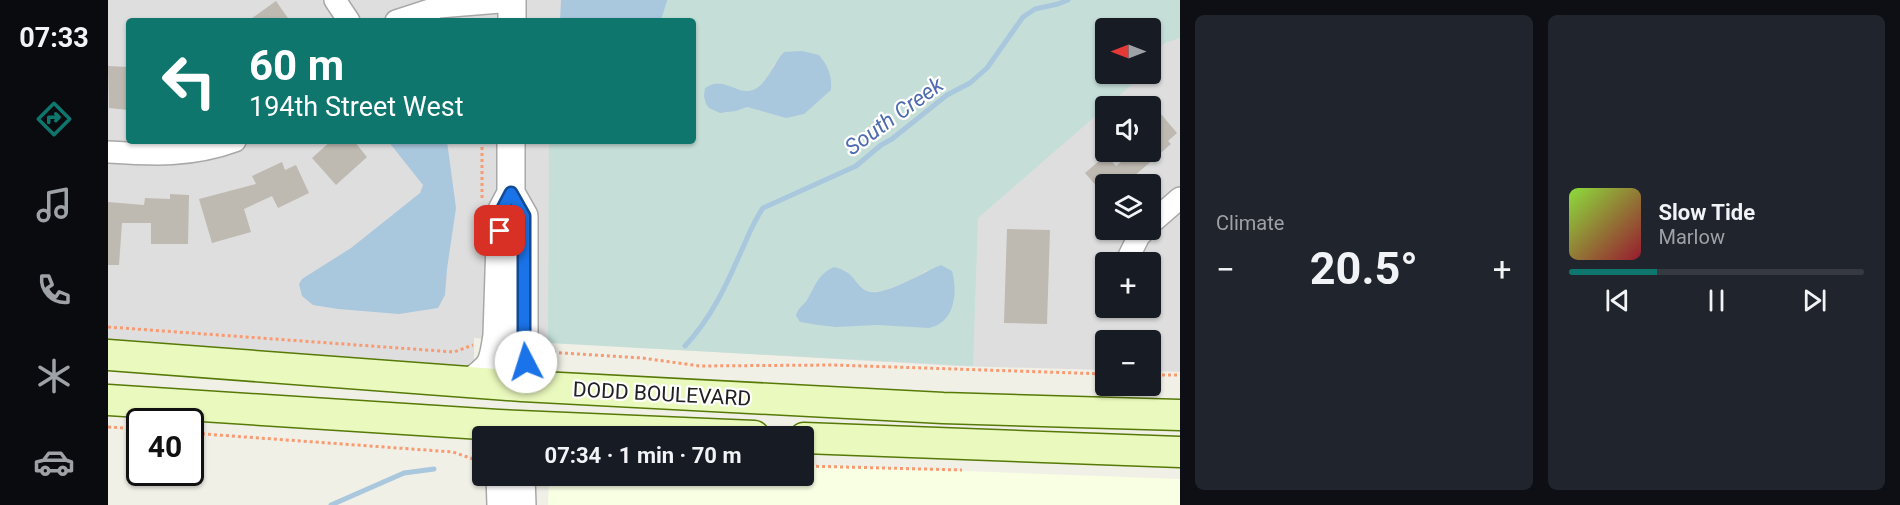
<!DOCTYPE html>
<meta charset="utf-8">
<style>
body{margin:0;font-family:Roboto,sans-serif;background:#20242c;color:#f1f3f6;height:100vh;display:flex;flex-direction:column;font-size:22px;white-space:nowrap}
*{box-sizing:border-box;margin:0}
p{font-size:20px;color:#9ea1a6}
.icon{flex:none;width:33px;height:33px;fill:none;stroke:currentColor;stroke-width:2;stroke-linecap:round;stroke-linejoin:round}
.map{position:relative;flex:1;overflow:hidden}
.details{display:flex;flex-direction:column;gap:15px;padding:15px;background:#0d0f14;width:720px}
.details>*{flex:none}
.top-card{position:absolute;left:18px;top:18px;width:570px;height:126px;border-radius:6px;box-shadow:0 2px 4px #0004;background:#0f766e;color:#fff;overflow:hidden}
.needle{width:39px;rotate:270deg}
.fabs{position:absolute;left:987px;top:18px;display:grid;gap:12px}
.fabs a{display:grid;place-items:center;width:66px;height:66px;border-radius:6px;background:#171b24;box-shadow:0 2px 4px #0004;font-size:30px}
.speed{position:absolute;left:18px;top:408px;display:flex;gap:12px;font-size:30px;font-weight:700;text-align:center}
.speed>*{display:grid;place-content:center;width:78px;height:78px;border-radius:50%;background:#171b24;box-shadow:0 2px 4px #0004;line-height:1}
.speed .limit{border:3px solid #111;border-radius:9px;background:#fff;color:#111}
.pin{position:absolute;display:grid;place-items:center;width:51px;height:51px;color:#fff;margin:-26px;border-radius:12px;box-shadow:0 3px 9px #0006}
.me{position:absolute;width:66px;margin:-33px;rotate:355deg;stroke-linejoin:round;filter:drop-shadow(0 0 4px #0008)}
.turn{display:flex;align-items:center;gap:21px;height:126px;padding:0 24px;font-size:27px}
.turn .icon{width:78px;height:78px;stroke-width:2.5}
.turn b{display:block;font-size:42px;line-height:51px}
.big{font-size:45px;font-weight:700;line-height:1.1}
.details .card{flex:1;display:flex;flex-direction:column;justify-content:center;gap:9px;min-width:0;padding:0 21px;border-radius:9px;background:#20242c}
.song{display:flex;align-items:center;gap:18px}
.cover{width:72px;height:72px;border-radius:9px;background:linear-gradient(135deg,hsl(90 70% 55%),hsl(350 70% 35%))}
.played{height:6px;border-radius:3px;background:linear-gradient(90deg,#0f766e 30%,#363941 30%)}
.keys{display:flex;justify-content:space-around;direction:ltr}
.heat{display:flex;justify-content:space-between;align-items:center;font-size:33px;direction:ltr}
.details .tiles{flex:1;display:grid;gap:15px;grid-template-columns:repeat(2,1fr)}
.trip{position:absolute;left:364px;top:426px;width:342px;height:60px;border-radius:6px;background:#171b24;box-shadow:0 2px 4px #0004;font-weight:700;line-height:60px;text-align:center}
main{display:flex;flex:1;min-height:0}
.dock{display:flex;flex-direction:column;width:108px;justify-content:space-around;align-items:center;background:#090b0e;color:#9ea1a6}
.dock .icon{width:42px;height:42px}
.dock .active{color:#0f766e}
.dock b{font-size:27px;color:#f1f3f6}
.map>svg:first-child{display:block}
.residential{fill:#dfdede;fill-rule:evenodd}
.education{fill:#f9ffe3}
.wetland{fill:#c5dfd8;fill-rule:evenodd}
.water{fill:#a9c7dd}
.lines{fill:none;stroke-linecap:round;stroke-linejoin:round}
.stream{stroke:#a9c7dd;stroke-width:5}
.building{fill:#beb9b1}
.minor-casing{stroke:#a8a8a8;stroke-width:24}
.tertiary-casing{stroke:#a8a8a8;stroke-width:30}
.secondary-casing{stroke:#567907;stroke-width:33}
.path{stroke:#f89a72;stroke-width:3;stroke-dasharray:3 3;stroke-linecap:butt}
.minor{stroke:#fff;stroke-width:21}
.tertiary{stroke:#fff;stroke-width:27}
.secondary{stroke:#eaf9bd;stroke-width:30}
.route-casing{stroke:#114b97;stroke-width:15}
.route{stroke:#1a73e8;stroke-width:10}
.labels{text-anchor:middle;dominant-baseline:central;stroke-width:4.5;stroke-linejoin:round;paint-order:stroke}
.street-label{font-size:21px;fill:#212121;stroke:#fff}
.water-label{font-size:22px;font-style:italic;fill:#4d6bb0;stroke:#fff}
</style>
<main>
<nav class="dock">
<b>07:33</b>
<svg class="icon active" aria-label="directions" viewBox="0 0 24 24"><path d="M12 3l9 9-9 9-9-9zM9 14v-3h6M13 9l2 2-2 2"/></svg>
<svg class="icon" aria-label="music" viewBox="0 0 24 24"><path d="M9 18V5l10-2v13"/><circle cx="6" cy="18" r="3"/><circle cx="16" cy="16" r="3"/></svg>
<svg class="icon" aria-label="phone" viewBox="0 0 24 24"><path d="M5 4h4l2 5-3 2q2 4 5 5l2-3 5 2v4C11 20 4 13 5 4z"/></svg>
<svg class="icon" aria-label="climate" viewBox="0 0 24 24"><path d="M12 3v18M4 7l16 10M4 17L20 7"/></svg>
<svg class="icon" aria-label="car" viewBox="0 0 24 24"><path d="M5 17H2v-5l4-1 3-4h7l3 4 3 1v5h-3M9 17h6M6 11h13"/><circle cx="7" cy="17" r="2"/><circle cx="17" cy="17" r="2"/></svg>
</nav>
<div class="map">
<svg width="1072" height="505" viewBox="0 0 1072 505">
<rect width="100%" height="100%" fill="#f1f0e7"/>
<path class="residential" d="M0,0H1072V372L1043,371L1042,340H998L997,370L848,366L366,338V383L0,355ZM21,21H585V141H21ZM998,28H1042V74H998ZM998,106H1042V152H998ZM998,184H1042V230H998ZM998,262H1042V308H998Z"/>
<path class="education" d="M696,465L1072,479V505H440L441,476H696Z"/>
<path class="wetland" d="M559,0H1072V38L1057,43L1043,56L1042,28H998V74H1036L870,218L865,366L440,343L441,141H585V21H549L554,17ZM694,51L678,118L639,107L619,113L598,104L597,88C613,76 624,92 641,91C648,91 659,80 662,74C664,71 664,67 665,65C671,58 686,52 694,51ZM735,269C744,275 748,283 756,289C769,299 807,278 819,270L846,280V302L821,328C803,327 786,325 768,325C742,325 718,327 692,322L688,316L689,310Z"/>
<path class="water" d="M453,0H559V1L554,17L549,21H452Z
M694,51L711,55C720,66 724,75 723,90L696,114L678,118L639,107L628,111L612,113L601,108L598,104L596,96L597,88C616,74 631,98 647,89C661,81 665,64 676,52Z
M280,141H339L348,208L339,269L337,295L330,308L291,314L230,309L205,305L194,296L191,284L194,279L243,248L312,193L315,185Z
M833,265L844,271C850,292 847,323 821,328L769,325L728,327L710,325L692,322L688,316C689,308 695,306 699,300C708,285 709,275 726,267C748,272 745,284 759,291C775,298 817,271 833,265Z"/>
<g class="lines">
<path class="stream" d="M577,346C603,318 617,288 632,254C640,237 645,222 655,208L748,166L773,145L784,139L839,95L862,83L879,68L915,17L927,9L950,4L960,0
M223,505L296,473L326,469"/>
</g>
<path class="building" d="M168,1L182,21H140Z
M0,66L21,67L20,110L1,108Z
M1042,101L1069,133L1060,141L1063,144L1017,184H998V197L977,173L998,155L1008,166L1025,152H1042Z
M223,141H246L259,157L228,185L204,158Z
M174,162L177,170L188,165L201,193L170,208L164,196L136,209L143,232L104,243L91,199L148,184L144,176Z
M62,194L81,195L80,244H43V223H14L11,265H0V202L36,205L37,198L62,199Z
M899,229L942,230L939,324L896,323Z"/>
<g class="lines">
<defs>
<path id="minor" d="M227,0L241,21
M288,21L331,7L404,1
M0,152C46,155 83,157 127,141
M1042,224L1072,198
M1018,262L1031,236L1037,230"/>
<path id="tertiary" d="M404,21V0
M403,193L416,216V333L419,376L414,386
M362,382C385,366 385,363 389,335L393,212L403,193V141
M392,476L393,505
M413,476L414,505"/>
<path id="secondary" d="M0,355L414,386L835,408L1072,415
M0,400L390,425L646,436
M696,438L1072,452"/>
</defs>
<use href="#minor" class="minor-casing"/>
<use href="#tertiary" class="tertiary-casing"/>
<use href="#secondary" class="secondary-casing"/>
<path class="path" d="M374,141V198
M0,327L346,352L365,345
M439,352L534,358L592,366L725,365L998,374
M1042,375H1072
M0,427L32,429
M82,433L345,452L368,460L375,459
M696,466L854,470"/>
<use href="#minor" class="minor"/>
<use href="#tertiary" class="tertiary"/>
<use href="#secondary" class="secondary"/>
</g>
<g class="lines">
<defs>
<path id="route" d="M392,231L393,212L403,193L416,216V333L418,362"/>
</defs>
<use href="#route" class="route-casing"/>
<use href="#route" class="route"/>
</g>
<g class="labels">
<g class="street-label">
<text transform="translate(554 394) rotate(3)">DODD BOULEVARD</text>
</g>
<g class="water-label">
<text transform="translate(786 116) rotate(-36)">South Creek</text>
</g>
</g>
</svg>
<div class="fabs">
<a><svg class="needle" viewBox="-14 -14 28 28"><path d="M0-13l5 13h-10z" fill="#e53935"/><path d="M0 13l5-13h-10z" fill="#9ea1a6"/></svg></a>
<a><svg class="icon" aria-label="sound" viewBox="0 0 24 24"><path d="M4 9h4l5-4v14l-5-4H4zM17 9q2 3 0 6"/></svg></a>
<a><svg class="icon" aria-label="layers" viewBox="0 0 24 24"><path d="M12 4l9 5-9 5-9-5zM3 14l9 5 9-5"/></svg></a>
<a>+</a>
<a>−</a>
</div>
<div class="speed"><div class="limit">40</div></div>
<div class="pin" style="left:392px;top:231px;background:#d93025"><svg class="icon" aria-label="arrive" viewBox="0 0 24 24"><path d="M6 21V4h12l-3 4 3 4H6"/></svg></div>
<svg class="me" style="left:418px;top:362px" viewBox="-20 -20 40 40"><circle r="19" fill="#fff"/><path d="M0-13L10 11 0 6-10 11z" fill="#1a73e8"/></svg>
<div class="trip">07:34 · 1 min · 70 m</div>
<div class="top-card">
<div class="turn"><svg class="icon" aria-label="left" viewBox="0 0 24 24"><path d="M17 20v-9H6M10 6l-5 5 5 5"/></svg><div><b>60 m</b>194th Street West</div></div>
</div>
</div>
<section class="details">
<div class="tiles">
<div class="card"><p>Climate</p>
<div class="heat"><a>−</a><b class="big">20.5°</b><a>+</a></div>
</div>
<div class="card">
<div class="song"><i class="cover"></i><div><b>Slow Tide</b><p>Marlow</p></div></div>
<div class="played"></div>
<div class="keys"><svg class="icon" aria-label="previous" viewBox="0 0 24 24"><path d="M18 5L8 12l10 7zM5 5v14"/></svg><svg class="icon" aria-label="pause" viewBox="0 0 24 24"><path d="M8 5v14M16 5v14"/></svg><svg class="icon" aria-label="next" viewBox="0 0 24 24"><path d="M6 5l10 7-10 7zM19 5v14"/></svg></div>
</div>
</div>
</section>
</main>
